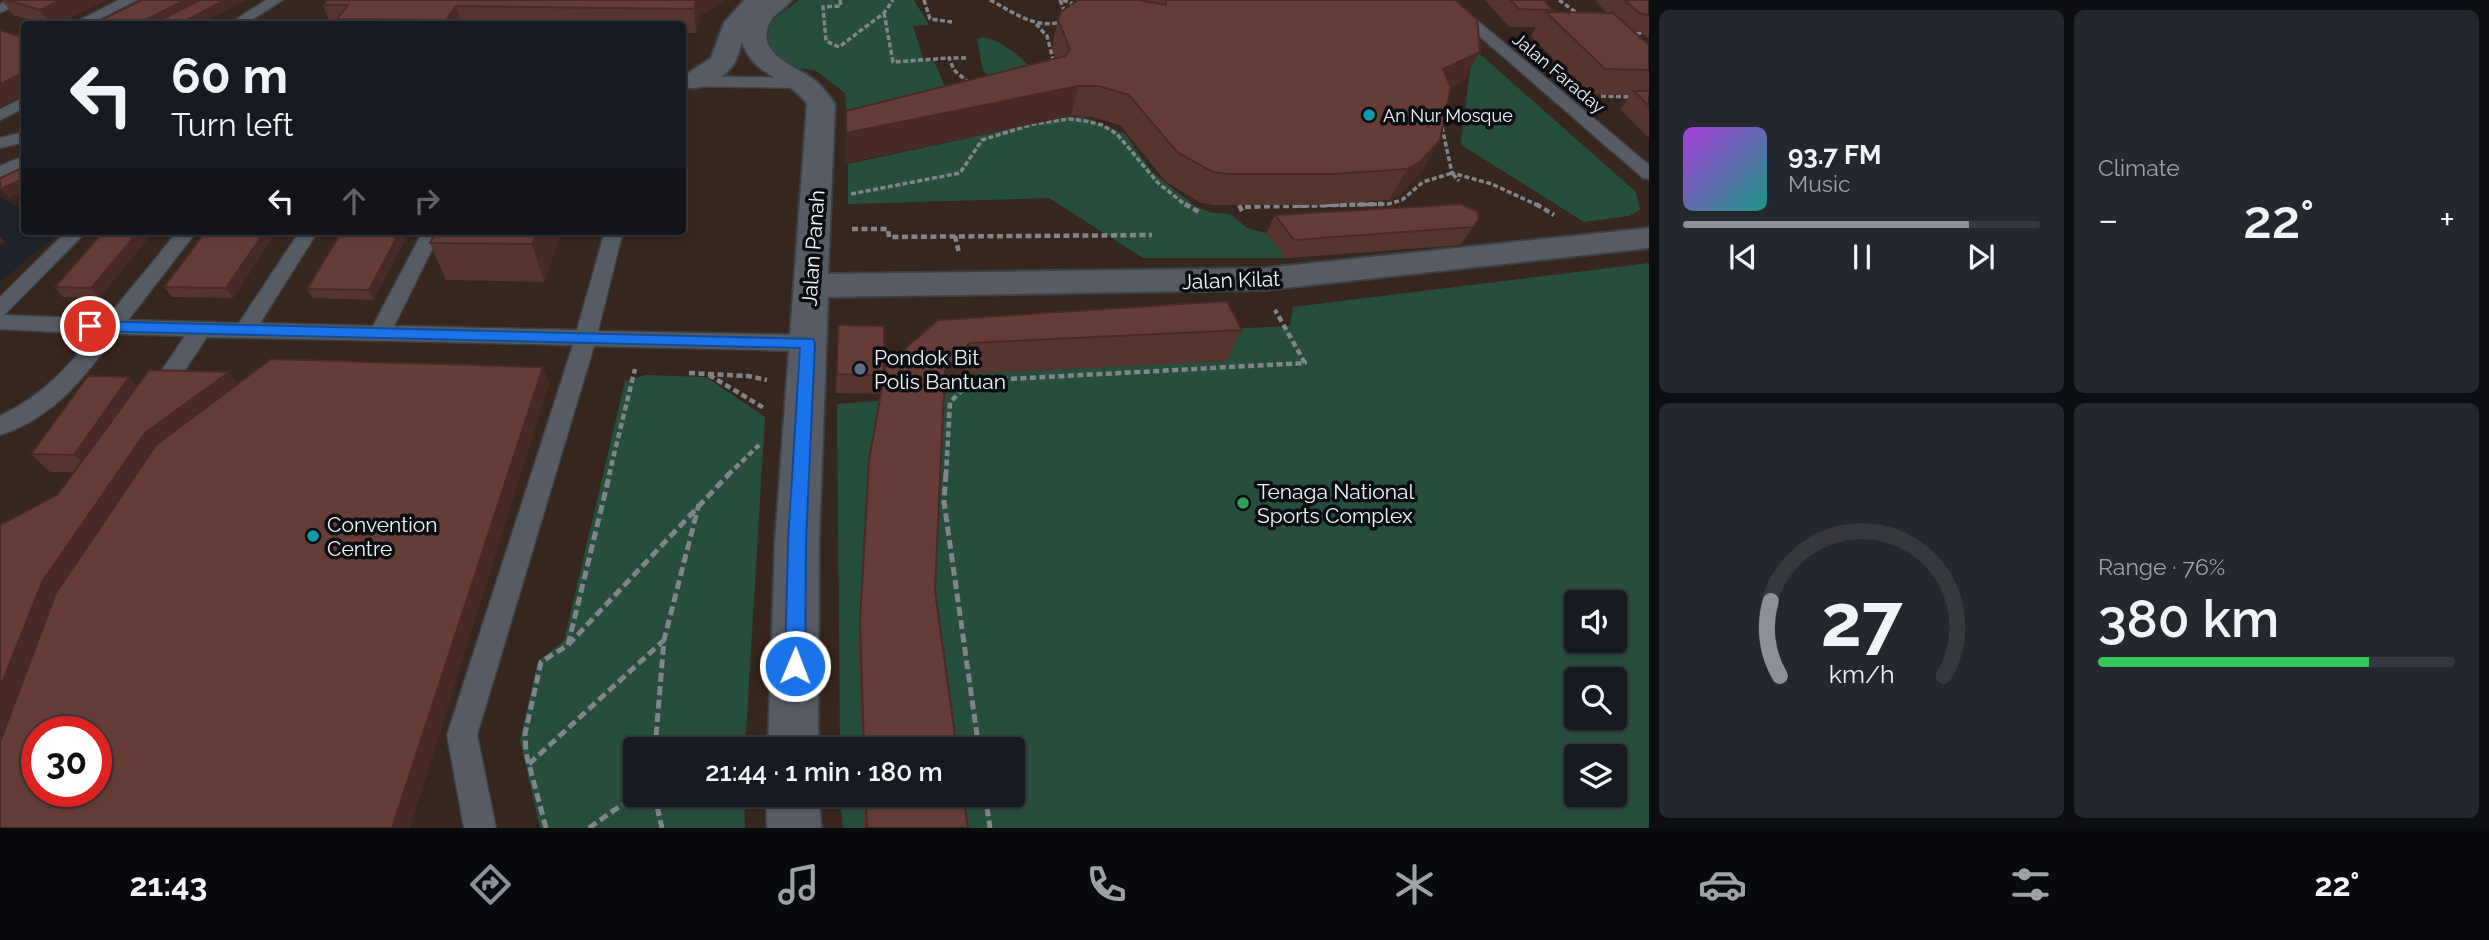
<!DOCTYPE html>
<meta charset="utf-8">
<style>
body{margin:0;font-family:Raleway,sans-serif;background:#24272d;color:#f1f3f6;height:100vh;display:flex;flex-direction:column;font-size:26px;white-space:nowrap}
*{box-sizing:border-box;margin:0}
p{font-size:23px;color:#9ea1a5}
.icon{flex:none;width:38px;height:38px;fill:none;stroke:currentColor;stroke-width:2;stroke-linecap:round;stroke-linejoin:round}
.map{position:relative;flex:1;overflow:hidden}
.details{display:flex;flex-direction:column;gap:10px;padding:10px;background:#0d0e12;width:840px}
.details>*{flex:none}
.top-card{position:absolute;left:21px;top:21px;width:665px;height:214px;border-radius:7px;box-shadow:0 2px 5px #0004,0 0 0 2px #36383e;background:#171a20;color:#f1f3f6;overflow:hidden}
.controls{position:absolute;left:1564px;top:590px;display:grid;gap:14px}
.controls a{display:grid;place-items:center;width:63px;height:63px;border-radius:7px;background:#171a20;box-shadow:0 2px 5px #0004,0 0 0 2px #36383e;font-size:35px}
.speed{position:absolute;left:21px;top:716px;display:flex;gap:14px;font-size:35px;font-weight:700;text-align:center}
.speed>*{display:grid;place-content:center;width:91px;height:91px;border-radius:50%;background:#171a20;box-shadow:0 2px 5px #0004,0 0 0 2px #36383e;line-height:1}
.speed .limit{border:10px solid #d22;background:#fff;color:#111}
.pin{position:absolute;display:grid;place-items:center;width:60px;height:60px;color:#fff;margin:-30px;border:4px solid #fff;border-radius:50%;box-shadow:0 2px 7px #0007}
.me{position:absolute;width:77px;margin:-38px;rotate:1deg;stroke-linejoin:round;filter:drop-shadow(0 0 5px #0008)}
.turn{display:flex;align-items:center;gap:24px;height:147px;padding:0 35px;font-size:32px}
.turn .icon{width:91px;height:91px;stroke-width:2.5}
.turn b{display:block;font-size:49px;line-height:60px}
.lanes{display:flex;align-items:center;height:66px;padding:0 35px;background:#0003;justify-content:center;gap:35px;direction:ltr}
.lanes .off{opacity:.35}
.big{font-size:52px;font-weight:600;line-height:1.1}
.details .tile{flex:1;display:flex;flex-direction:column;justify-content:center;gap:10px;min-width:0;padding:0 24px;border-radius:10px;background:#24272d}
.details .dial{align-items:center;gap:0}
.dial svg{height:182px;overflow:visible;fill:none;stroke:#36383e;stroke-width:7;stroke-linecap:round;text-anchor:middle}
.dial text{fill:#f1f3f6;stroke:none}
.song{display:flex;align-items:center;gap:21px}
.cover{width:84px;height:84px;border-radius:10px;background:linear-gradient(135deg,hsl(280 70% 55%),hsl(170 70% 35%))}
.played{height:7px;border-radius:4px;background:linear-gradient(90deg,#8c9099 80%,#36383e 80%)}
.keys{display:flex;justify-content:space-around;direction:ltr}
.heat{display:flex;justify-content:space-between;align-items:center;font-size:38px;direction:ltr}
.charge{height:10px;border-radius:5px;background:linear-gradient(90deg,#34c759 76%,#36383e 0)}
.details .tiles{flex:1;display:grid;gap:10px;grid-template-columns:repeat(2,1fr)}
.trip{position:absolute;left:623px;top:737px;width:402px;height:70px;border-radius:7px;background:#171a20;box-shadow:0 2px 5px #0004,0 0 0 2px #36383e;font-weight:600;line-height:70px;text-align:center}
.dock{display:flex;height:112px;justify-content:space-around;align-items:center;background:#090a0d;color:#9ea1a5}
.dock .icon{width:49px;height:49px}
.dock .current{color:#8c9099}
.dock b{font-size:32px;color:#f1f3f6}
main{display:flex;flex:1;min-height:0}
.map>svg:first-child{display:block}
.industrial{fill:#37261d;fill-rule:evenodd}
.green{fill:#264e3d;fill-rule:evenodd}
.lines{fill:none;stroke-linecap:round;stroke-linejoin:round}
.service-casing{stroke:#3c4045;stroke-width:3}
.minor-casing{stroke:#3c4045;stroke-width:4}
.path-far2{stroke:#81858b;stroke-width:3.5;stroke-dasharray:5 2.5;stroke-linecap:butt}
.path-far1{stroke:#81858b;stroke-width:4.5;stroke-dasharray:6 3.5;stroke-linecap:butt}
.path{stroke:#81858b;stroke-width:5;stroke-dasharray:9 4.5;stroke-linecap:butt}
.service{fill:#575c64;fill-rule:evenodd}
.minor{fill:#575c64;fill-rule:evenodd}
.wall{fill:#57342e}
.shaded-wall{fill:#472a26}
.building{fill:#653c36;stroke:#472a26;stroke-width:2;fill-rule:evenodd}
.route{fill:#1a73e8;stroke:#114b97;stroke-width:2}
.culture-dot{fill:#0f9aa8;stroke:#0b0d10;stroke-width:2.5}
.service-dot{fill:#5c6f8a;stroke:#0b0d10;stroke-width:2.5}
.leisure-dot{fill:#2e9e5b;stroke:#0b0d10;stroke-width:2.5}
.labels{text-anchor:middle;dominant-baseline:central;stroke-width:7;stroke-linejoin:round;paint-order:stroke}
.far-street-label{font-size:18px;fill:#eff3f8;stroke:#0b0d10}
.far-poi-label{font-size:18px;fill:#eff3f8;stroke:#0b0d10;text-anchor:start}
.street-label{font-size:21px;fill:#eff3f8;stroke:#0b0d10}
.poi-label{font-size:21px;fill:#eff3f8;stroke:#0b0d10;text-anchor:start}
</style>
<main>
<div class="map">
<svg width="1649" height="828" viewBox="0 0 1649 828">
<rect width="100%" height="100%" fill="#1f232a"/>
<path class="industrial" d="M0,0H1649V828H0V282L61,231H682V24H24V210L0,197ZM1577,602H1615V640H1577ZM1577,679H1615V718H1577ZM37,732H96V791H37ZM635,749H1013V794H635ZM1577,756H1615V794H1577Z"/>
<path class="green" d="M799,0H914L929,25L913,26L924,61H934L948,93L847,125L845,93L815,70L787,67L767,52L763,40L770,22Z
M983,37C1000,40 1025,58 1033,73L992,77L983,71L977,39Z
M1473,48L1636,192L1640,210L1629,216L1584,222L1463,146L1461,142Z
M1065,117H1083L1125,134L1152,172L1195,206L1212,213L1230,214L1247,228L1266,233L1467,238L1460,245L1285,258H1143L1049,198L848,204V164Z
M1649,263V828H843L840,795L1013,794V749H840L837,404L877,401L930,343L1290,326L1293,307ZM1577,602H1615V640H1577ZM1577,679H1615V718H1577ZM1577,756H1615V794H1577Z
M646,375L706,377L765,417L745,749H635V794L744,795L745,828H540L520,740L538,661L564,641L625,381Z"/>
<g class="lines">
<defs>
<path id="service" d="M8,0H27L0,13V4Z
M119,0H137L90,24H72Z
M266,0H283L245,24H229Z
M1438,0H1453L1649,165V179L1643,178Z
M682,76L802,78L810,83L802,88L682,86Z
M24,97V108L0,120V108Z
M24,132V142L0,148V138Z
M24,156V168L0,178V166Z
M67,231H87L4,315L106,319L178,231H197L128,320L239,323L300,231H318L260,323L373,326L423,231H441L394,326L577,330L605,231H623L598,331L807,335L815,338L818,343L815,348L807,351L594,346L477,735L496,828H464L447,735L573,345L207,337L165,400L157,402L149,400L146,394L185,336L117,334C84,377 54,418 0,435V416C43,395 65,370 95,334L0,329V297Z"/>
<path id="minor" d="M744,0H792C785,9 774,13 769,24C756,54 795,66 813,79C822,85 828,95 835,104L828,274L1266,268L1649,228V248L1266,290L828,297L819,542L818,749H768L775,542L807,104C789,78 751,75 742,41C740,48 738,56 735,62C727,77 697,94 682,86L684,76L711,58L724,23Z
M767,794H819L821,828H767Z"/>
</defs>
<use href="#service" class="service-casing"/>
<use href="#minor" class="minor-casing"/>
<path class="path-far2" d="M840,0L841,6L823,7L826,41L839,47L884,13L893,0
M924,0L930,19L952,22
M990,0C1013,12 1034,29 1061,22
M1060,0L1066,15
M1063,0L1079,6
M1559,0L1581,16
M884,13L893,62L949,58
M292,21H309L307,24
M1036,24L1047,36L1054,63
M1629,33H1649
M966,58H949L954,70L968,82
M1601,96L1634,97
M1442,127L1452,173L1492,184L1539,206
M851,194L960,173L982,140L1033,124L1069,119L1086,121L1102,125L1117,134L1158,183L1187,206
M1297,206L1388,204L1402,200L1423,182L1452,173L1459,181"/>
<path class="path-far1" d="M1185,204L1199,212
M1536,204L1554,215
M1242,211L1240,207L1383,204
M852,229H888L889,237L1152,235
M955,236L959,253
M689,373L748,376L767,380
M709,375L764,408
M609,475L635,369
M728,475L759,445
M946,475L950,402L972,381L1305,363L1275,310"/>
<path class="path" d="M946,473L944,502L979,749
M568,645L610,473
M655,749L664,640L699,504
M529,764L664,640
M654,794L662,828
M985,794L990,828
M546,828L526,753L525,734L541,662L568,645L730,473
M589,828L637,794"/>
<use href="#service" class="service"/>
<use href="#minor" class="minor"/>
</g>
<path class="wall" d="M2,0H107L56,24H44L13,15Z
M327,0H725L701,15L696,33H682V24H331L323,5Z
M1078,0H1455L1462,82L1451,87L1440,140L1422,171L1402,193L1389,200L1316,205H1215L1201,203L1166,182L1120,125L1092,117L1071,116L845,163L1056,59L1052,48L1058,19Z
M1485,0H1543L1553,10L1552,12L1607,13L1596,2L1597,0H1649V38H1647L1641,32H1634L1649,45V138L1620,109L1630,95L1587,94L1531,36L1536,27H1509Z
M1275,215L1479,219L1460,245L1285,258L1266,233Z
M104,231H154L99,298L63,297L55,287Z
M206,231H277L233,298L172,297L164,287Z
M342,231L374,300L313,298L307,289Z
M562,231L544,282L446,280L430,243Z
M938,320L1242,330L1227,361L964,374L944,397L935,591L957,749H862L858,647L869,460L881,394L836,393L838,325L884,374Z
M543,367L549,385L58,494L74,472H50L31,454L137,386L229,372L238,384Z
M863,794H963L968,828H864Z"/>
<path class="shaded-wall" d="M60,0H107L56,24H50L40,10Z
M185,0H207L161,24H138Z
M225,0H246L201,24H179Z
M696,0H725L701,15L696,33L694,9Z
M456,6L462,24H448L446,20Z
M1480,52L1462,82L1426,99L1443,69Z
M24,72V97L0,109V84Z
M1078,86L1071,116L845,163L846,133Z
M1440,140L1422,171L1402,193L1389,200L1407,169Z
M24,178V191L9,198L1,189Z
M1479,219L1467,238L1460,245L1473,227Z
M139,231H154L99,298L91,288Z
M265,231H277L233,298L226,288Z
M400,231H410L374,300L369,290Z
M537,231H562L544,282L532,244Z
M0,236L5,242L0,245Z
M970,343L964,374L940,401L945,370Z
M543,367L549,385L410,828H392Z
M229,372L252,402L0,826V688L42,582L145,433Z
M129,377L145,395L93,472L74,455Z"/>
<path class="building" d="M7,0H60L40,10Z
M142,0H185L138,24H93Z
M200,0H225L179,24H153Z
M327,0H696L694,9L456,6L446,20L337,19L348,5H323Z
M1078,0H1139L1166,5V0H1455L1477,19L1480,52L1443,69L1451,87L1440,140L1420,162L1407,169L1332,174H1228L1213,172L1177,152L1129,95L1099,86H1078L846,133V111L1065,56L1070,50L1058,19L1062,11Z
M1510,0H1543L1553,10L1519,9Z
M1624,0H1649V15L1641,14Z
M1546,12L1613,13L1649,45V70L1605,69Z
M0,30L24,38V72L0,84Z
M1634,91H1649V106Z
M24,167V178L1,189L0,188V178Z
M1461,204L1478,212L1479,219L1473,227L1294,240L1275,215Z
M104,231H139L91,288L55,287Z
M206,231H265L226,288L164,287Z
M342,231H400L369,290L307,289Z
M436,231H537L532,244L430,243Z
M1227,301L1242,330L970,343L945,370L935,591L957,749H864L860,621L869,460L886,365L938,320Z
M838,325L884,326V376L837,374Z
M271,359L543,367L392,828H0V742L56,593L156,445ZM37,732H96V791H37Z
M149,370L229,372L145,433L42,582L0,688V525L58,494Z
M88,376L129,377L74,455L31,454Z
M866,794H963L968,828H867Z"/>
<path class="route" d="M90,321L813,339L815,343L806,542L805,666L802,672L795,675L788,672L785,666L788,542L800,348L90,331L83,326Z"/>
<g class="culture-dot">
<circle cx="1369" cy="115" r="7"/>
<circle cx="313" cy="536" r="7"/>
</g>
<circle class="service-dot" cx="860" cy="369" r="7"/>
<circle class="leisure-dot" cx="1243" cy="503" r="7"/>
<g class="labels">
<g class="far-street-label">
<text transform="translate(1559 73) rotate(40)">Jalan Faraday</text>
</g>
<g class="far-poi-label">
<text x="1383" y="115">An Nur Mosque</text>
</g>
<g class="street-label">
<text transform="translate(813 248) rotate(-86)">Jalan Panah</text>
<text transform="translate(1231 280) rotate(-2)">Jalan Kilat</text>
</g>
<g class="poi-label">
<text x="874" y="357">Pondok Bit<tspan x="874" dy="24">Polis Bantuan</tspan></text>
<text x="1257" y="491">Tenaga National<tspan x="1257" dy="24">Sports Complex</tspan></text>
<text x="327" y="524">Convention<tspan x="327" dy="24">Centre</tspan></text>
</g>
</g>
</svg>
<div class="controls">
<a><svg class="icon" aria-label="sound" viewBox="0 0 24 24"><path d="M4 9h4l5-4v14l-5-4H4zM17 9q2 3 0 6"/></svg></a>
<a><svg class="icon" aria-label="search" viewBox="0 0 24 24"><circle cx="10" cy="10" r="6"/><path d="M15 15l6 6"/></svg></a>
<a><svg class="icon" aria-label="layers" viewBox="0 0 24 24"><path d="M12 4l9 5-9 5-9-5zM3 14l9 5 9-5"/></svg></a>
</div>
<div class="speed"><div class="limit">30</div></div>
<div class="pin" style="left:90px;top:326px;background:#d93025"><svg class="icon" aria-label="arrive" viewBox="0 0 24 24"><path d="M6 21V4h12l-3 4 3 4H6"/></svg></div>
<svg class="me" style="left:795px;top:666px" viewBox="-20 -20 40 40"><circle r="17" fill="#1a73e8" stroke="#fff" stroke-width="3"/><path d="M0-11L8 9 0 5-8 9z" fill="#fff"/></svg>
<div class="trip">21:44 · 1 min · 180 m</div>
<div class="top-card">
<div class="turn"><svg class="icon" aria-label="left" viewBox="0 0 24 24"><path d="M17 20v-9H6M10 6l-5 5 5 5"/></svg><div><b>60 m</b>Turn left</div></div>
<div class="lanes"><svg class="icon" aria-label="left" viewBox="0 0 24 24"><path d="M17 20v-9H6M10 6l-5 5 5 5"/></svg><svg class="icon off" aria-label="ahead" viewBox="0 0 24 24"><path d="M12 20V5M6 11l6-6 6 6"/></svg><svg class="icon off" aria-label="right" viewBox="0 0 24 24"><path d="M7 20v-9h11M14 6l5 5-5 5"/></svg></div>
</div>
</div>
<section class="details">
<div class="tiles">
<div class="tile">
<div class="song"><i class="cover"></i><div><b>93.7 FM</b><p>Music</p></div></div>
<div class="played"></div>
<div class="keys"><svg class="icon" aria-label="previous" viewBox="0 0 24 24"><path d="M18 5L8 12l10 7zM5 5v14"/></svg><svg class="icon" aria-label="pause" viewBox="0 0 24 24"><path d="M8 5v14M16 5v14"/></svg><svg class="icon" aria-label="next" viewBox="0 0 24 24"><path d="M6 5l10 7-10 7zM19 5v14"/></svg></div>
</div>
<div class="tile"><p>Climate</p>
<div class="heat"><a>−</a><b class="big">22°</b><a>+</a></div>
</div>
<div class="tile dial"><svg viewBox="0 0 100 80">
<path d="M14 69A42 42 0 1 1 86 69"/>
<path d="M14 69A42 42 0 0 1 10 36" stroke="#8c9099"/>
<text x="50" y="56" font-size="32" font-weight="700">27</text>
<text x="50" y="72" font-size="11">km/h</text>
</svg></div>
<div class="tile"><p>Range · 76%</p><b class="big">380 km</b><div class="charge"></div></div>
</div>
</section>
</main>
<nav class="dock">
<b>21:43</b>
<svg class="icon current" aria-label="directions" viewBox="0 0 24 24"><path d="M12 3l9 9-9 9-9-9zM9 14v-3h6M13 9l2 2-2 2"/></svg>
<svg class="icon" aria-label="music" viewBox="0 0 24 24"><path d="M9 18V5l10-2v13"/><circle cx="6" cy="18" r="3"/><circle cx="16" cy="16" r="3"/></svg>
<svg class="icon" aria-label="phone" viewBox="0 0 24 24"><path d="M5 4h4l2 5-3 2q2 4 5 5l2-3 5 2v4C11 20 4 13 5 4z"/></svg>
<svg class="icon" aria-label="climate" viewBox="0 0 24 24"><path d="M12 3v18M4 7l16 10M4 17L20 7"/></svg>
<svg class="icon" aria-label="car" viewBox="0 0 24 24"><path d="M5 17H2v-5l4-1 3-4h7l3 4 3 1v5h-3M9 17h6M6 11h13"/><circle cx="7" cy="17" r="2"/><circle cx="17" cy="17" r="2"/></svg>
<svg class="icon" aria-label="filters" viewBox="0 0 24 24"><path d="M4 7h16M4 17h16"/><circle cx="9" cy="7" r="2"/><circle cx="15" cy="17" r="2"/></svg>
<b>22°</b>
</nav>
